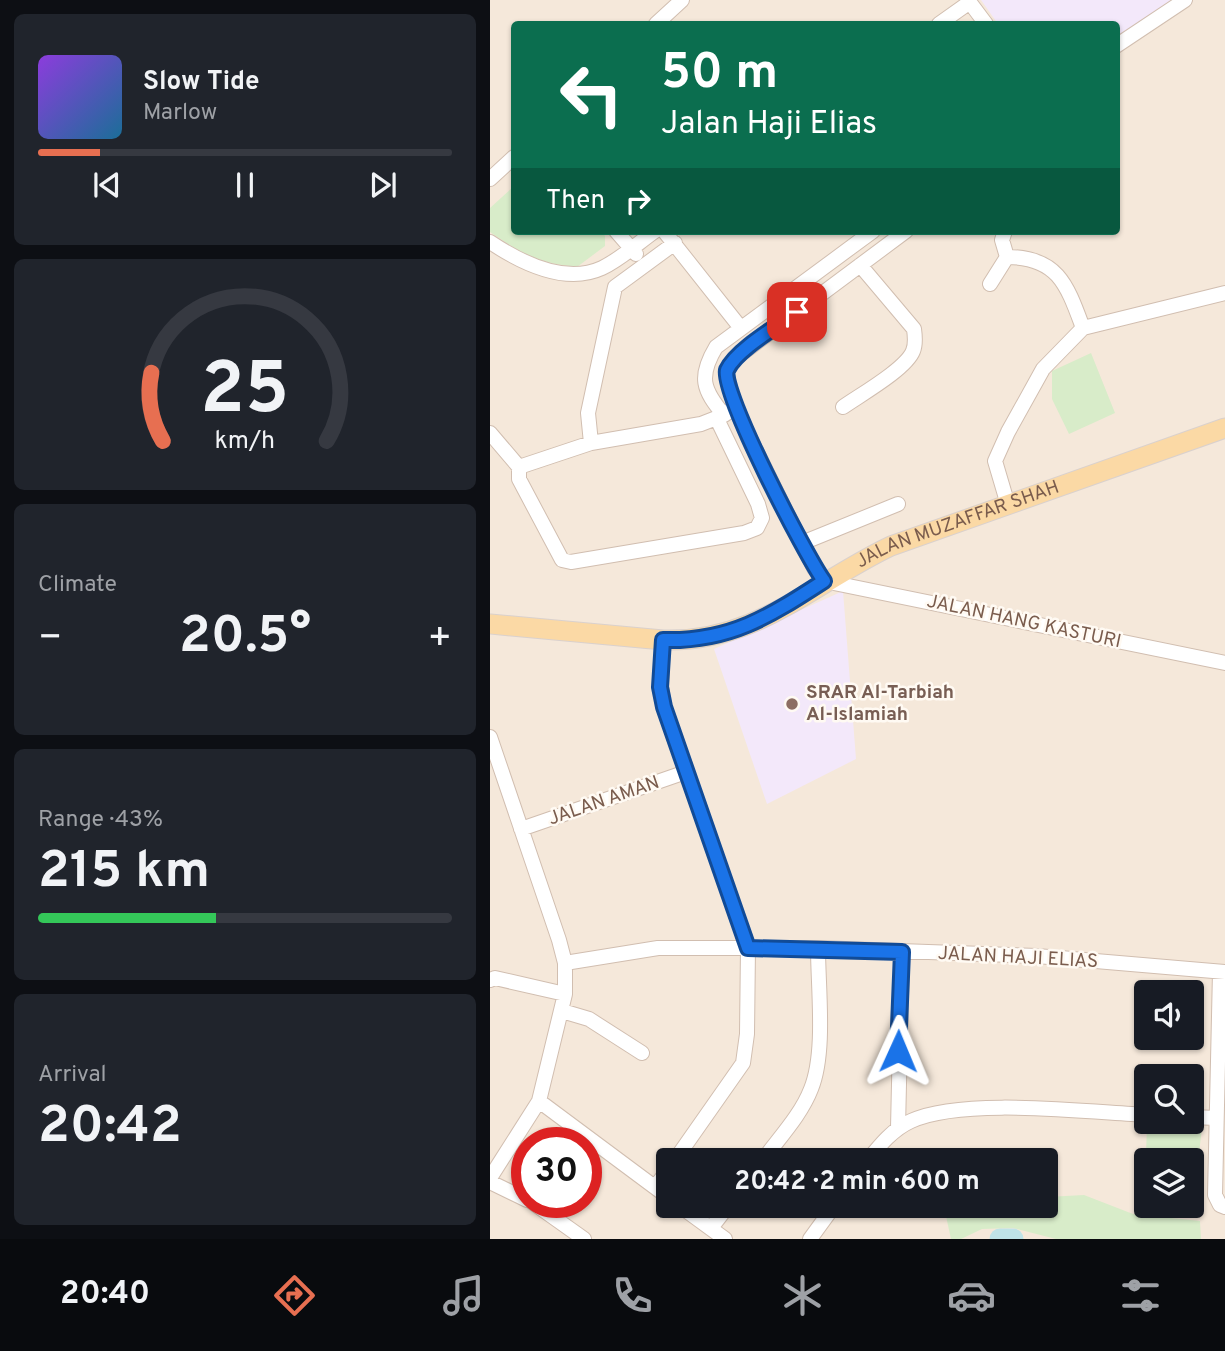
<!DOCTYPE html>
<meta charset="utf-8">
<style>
body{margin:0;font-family:Overpass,sans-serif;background:#20242c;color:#f1f3f6;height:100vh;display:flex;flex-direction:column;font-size:26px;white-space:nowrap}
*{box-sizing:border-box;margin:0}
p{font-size:23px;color:#9ea1a6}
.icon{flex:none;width:38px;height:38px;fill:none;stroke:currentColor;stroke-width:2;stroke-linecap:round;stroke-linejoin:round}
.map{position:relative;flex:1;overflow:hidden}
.sheet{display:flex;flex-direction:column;gap:14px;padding:14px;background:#0d0f14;width:490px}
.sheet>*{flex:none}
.guide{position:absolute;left:21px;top:21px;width:609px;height:214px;border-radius:7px;box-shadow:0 2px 5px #0004;background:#0b6e4f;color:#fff;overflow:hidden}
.buttons{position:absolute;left:644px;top:980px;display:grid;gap:14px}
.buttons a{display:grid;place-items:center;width:70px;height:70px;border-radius:7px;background:#171b24;box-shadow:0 2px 5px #0004;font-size:35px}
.speed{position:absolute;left:21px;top:1127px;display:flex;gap:14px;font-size:35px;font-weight:700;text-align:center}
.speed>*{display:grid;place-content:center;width:91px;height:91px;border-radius:50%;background:#171b24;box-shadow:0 2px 5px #0004;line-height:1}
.speed .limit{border:10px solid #d22;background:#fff;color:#111}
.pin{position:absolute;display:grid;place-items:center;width:60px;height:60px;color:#fff;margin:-30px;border-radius:14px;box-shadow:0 4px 10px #0006}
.me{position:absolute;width:77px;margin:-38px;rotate:1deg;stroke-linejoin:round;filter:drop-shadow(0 0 5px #0008)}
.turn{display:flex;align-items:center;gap:24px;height:147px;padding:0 35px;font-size:32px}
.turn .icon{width:91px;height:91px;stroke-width:2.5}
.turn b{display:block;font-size:49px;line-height:60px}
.then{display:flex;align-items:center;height:66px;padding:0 35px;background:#0003;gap:14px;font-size:26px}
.big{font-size:52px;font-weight:700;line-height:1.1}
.sheet .tile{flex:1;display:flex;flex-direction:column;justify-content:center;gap:10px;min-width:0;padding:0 24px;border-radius:10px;background:#20242c}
.sheet .dial{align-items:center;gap:0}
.dial svg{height:182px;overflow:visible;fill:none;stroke:#363941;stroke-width:7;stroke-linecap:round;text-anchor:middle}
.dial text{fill:#f1f3f6;stroke:none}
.song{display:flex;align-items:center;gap:21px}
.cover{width:84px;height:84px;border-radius:10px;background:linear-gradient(135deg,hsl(270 70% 55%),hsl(200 70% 35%))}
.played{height:7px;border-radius:4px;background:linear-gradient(90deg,#e76f51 15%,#363941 15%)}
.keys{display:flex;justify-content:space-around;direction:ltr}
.heat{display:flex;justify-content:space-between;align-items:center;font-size:38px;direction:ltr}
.charge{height:10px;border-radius:5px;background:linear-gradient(90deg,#34c759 43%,#363941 0)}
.trip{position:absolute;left:166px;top:1148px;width:402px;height:70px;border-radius:7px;background:#171b24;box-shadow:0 2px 5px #0004;font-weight:700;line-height:70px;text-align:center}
.dock{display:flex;height:112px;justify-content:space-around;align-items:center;background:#090b0e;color:#9ea1a6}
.dock .icon{width:49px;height:49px}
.dock .active{color:#e76f51}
.dock b{font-size:32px;color:#f1f3f6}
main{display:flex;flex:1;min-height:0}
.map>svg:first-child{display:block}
.residential{fill:#f5e8da;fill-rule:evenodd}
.education{fill:#f3e8fa}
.green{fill:#d8ecc9}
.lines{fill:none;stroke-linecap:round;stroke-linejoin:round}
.river{stroke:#bfe3e8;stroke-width:21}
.minor-casing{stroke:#d1beb0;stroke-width:16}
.major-casing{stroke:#dad1cd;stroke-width:21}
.minor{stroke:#fff;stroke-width:14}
.major{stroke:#fbd9a5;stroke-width:19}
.route-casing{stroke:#114b97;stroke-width:18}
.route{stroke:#1a73e8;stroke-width:12}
.education-dot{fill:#8d6e63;stroke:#fffaf3;stroke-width:2.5}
.labels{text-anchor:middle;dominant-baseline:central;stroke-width:5;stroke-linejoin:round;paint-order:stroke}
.street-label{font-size:19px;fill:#7a5c4d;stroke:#fffaf3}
.education-label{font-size:19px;font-weight:bold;fill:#785e54;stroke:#fffaf3;text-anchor:start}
</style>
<main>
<section class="sheet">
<div class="tile">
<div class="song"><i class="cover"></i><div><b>Slow Tide</b><p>Marlow</p></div></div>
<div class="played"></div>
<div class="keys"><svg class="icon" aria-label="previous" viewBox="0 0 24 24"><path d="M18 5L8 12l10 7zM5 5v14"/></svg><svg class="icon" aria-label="pause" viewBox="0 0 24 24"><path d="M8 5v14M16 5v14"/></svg><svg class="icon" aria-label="next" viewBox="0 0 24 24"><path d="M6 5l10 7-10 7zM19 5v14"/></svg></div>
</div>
<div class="tile dial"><svg viewBox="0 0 100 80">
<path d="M14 69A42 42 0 1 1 86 69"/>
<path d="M14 69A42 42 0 0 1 9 39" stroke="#e76f51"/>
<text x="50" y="56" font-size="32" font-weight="700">25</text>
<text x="50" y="72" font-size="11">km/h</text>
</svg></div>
<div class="tile"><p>Climate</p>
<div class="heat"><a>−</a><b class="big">20.5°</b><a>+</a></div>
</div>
<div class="tile"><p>Range · 43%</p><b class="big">215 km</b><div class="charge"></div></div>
<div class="tile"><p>Arrival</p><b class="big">20:42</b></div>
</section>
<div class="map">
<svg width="735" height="1239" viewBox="0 0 735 1239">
<rect width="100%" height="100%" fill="#fdf6ec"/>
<path class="residential" d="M0,0H735V1239H0ZM24,24H626V231H24ZM656,992H702V1038H656ZM656,1076H702V1122H656ZM37,1143H96V1202H37ZM178,1160H556V1206H178ZM656,1160H702V1206H656Z"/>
<path class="education" d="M491,0H684L627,39L626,24H508Z
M353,591L366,759L277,804L224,649Z"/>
<path class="green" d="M24,186V231H111L115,236V246L87,267C48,263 32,254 0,232V208Z
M601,353L625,413L579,434L562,399V371Z
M657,1126L712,1128L706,1178H702V1160H656L655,1180Z
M594,1195L643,1214L710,1221L711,1239H566L523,1228L492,1229L471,1239H461L454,1207L556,1206L557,1197Z"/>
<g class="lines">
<path class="river" d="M510,1239H523"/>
<defs>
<path id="minor" d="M478,0L496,24
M166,24L192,0
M449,24L480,2
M626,46L695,0
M0,179L24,157
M126,231L146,254
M174,231L250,327
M416,231L243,360L236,373L245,408L324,568L334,581L735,663
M515,231L512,240L517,257
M0,242C30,262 75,285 112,268C131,259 148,243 165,231
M500,284L517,257C568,257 577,285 593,328
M353,407C370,395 416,369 423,351C426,344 425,336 424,329L370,265
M243,409L234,415C213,390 208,377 226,347L383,231
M0,433L29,467
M101,443L98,413L125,287L185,243
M29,467V479L72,560L81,562L254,533L267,528L272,518L268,504L227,419
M29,467L101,443L211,424L234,415
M518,505L505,461L518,432L553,369L593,328L735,293
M312,543L408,504
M173,640L171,687L174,707L258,948L257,1034L253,1063L185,1160
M0,737L69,940L75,963V994L49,1101L0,1178
M31,829L196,772
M75,963L168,948H328L547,956L735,972
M730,972L725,1195L730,1205L735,1207
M0,980L5,978L75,994
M72,1011L99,1019L152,1053
M49,1101L178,1197
M702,1117L726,1118
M408,1128L412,952
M273,1160C289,1138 311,1115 321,1089C336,1052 328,989 328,948
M378,1160C390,1145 403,1129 421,1121C472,1097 597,1112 656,1115
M0,1182L37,1200
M165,1187L178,1170
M42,1202L94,1239
M190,1206L235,1239
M221,1228L238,1206
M320,1239L344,1206"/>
<g id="major">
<path id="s1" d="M0,624L173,640C266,643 321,584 401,546L735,428"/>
</g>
</defs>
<use href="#minor" class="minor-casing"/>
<use href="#major" class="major-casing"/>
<use href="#minor" class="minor"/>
<use href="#major" class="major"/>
</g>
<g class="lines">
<defs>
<path id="route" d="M307,312C288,326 246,350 237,370C229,389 317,558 334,581C280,616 240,642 173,640L170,687L174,707L258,948L412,952L408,1051"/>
</defs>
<use href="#route" class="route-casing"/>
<use href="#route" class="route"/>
</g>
<circle class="education-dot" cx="302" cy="704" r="7"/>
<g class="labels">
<g class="street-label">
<text stroke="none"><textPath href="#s1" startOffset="494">JALAN MUZAFFAR SHAH</textPath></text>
<text transform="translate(534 622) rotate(12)">JALAN HANG KASTURI</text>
<text transform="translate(114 801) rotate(-19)">JALAN AMAN</text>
<text transform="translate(528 958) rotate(3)">JALAN HAJI ELIAS</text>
</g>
<g class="education-label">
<text x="316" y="693">SRAR Al-Tarbiah<tspan x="316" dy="22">Al-Islamiah</tspan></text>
</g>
</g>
</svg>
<div class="buttons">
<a><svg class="icon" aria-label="sound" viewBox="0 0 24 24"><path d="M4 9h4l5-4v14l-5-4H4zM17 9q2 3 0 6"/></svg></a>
<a><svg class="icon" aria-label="search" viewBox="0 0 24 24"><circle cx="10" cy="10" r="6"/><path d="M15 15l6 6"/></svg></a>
<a><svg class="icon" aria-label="layers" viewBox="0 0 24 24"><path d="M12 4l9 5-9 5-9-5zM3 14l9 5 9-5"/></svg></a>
</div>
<div class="speed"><div class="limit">30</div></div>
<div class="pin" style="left:307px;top:312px;background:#d93025"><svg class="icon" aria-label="arrive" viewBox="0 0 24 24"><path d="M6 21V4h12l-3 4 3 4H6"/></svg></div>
<svg class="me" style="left:408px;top:1051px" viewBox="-20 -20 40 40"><path d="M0-17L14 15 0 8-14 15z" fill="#1a73e8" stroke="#fff" stroke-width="4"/></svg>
<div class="trip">20:42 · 2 min · 600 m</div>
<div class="guide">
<div class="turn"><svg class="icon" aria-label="left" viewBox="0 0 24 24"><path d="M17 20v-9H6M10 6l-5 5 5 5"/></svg><div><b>50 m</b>Jalan Haji Elias</div></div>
<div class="then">Then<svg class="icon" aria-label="right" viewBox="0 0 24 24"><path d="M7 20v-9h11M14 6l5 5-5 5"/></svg></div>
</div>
</div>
</main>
<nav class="dock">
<b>20:40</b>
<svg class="icon active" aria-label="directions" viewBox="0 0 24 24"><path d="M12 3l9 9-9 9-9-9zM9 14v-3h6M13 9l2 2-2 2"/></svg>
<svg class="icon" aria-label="music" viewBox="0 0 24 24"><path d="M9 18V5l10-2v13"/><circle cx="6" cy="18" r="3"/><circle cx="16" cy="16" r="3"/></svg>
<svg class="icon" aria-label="phone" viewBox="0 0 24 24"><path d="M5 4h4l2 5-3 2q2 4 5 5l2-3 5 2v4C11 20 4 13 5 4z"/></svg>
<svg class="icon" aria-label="climate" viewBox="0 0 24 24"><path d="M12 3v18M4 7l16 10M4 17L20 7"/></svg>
<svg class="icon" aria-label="car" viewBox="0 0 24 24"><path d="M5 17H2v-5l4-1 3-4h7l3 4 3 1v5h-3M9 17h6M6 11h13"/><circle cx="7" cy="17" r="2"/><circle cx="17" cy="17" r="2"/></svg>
<svg class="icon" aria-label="filters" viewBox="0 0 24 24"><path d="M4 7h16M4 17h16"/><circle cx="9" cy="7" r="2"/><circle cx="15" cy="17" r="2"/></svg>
</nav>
